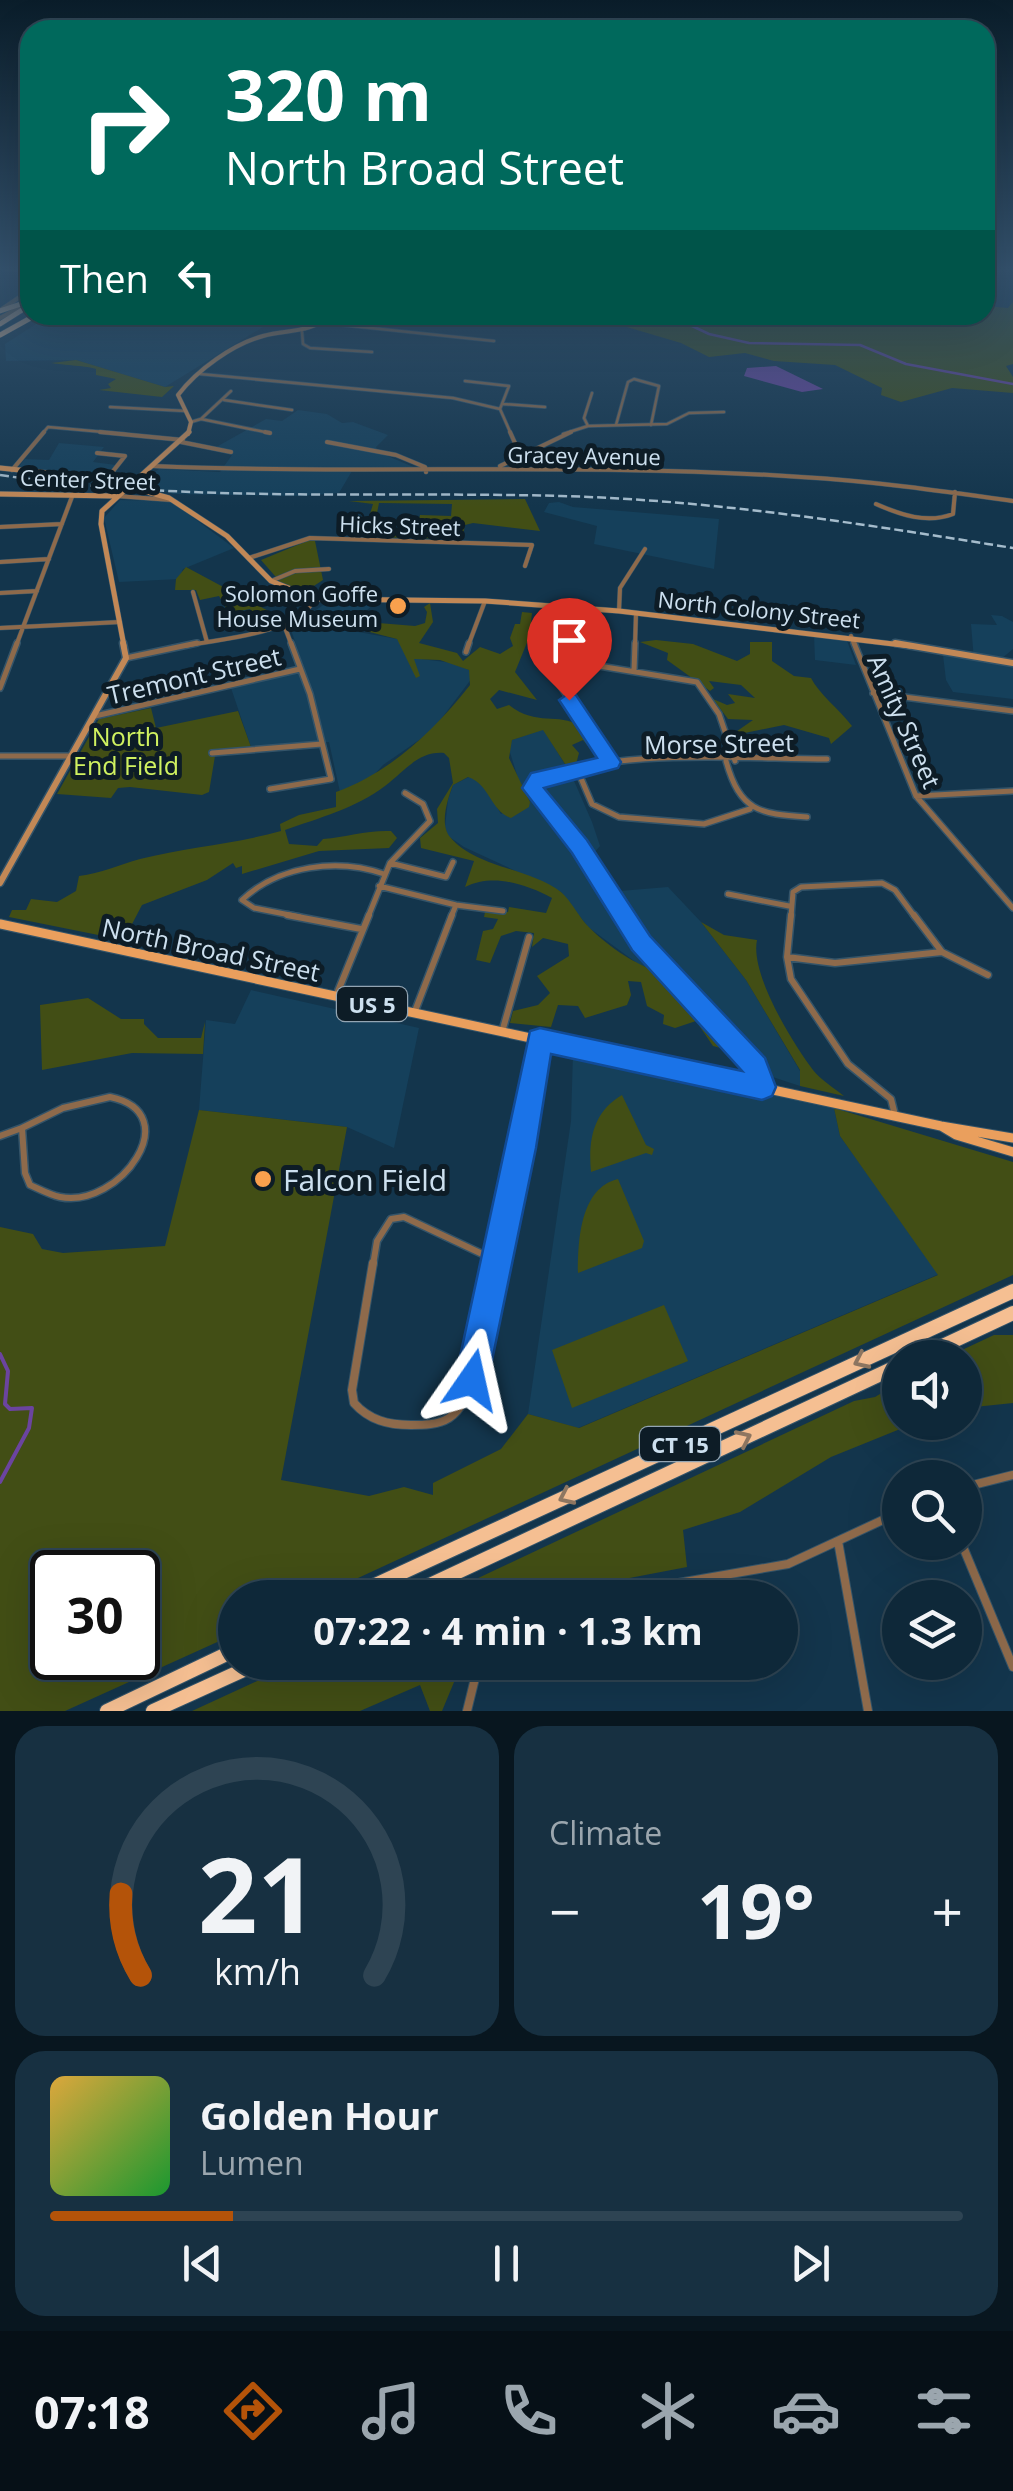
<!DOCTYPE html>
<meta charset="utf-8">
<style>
body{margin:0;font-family:"Open Sans",sans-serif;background:#173041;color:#f1f3f6;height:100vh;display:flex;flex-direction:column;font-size:38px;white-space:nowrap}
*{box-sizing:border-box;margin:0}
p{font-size:32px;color:#9ba6ae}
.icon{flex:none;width:55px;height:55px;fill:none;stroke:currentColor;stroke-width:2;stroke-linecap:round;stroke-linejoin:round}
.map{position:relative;height:1711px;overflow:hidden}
.side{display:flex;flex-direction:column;gap:15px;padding:15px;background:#08161f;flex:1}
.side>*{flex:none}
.banner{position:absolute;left:20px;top:20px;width:975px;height:305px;border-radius:30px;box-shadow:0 10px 40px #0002,0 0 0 2px #2e4453;background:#00695c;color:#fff;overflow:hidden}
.buttons{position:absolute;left:882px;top:1340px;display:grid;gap:20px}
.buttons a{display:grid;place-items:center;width:100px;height:100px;border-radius:50%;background:#0e2839;box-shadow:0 10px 40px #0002,0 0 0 2px #2e4453;font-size:50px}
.speed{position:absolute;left:30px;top:1550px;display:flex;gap:20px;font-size:50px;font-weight:700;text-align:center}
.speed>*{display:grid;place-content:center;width:130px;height:130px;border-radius:50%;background:#0e2839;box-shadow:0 10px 40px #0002,0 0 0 2px #2e4453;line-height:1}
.speed .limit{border:5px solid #111;border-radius:15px;background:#fff;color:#111}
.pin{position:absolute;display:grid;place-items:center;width:85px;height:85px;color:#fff;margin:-102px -42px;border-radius:50% 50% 50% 0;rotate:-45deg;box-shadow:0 0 10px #0007}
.pin .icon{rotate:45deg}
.me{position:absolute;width:110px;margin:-55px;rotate:11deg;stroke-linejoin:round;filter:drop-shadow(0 0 8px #0008)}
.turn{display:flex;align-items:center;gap:35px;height:210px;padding:0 40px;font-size:45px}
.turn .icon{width:130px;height:130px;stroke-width:2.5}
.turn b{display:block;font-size:70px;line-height:85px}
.then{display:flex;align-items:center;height:95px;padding:0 40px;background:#0003;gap:20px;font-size:38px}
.big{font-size:75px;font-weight:700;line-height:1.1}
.side .card{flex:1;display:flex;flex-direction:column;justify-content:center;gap:15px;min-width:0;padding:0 35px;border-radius:30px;background:#173041}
.side .dial{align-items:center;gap:0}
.dial svg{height:260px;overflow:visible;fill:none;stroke:#2e4453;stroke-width:7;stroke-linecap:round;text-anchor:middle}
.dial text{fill:#f1f3f6;stroke:none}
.song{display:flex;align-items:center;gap:30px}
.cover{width:120px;height:120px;border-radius:15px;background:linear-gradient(135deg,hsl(40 70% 55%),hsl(130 70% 35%))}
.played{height:10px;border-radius:5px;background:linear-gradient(90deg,#b45309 20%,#2e4453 20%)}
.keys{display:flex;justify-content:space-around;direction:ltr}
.heat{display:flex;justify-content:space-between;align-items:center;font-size:55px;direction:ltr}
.side .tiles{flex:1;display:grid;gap:15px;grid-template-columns:1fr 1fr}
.card:last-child{grid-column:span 2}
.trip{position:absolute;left:218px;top:1580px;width:580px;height:100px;border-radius:50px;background:#0e2839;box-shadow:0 10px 40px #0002,0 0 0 2px #2e4453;font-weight:700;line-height:100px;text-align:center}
.tab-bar{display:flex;height:160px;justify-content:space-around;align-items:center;background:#061017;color:#9ba6ae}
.tab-bar .icon{width:70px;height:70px}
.tab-bar .on{color:#b45309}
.tab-bar b{font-size:45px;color:#f1f3f6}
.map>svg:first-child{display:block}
.built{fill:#15405b}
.green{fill:#424e15;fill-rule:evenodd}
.water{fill:#6b449f}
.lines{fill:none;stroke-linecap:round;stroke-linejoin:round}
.stream-far1{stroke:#6b449f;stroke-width:2.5}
.stream{stroke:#6b449f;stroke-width:4}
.minor-far4-casing{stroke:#345469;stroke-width:4}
.minor-far3-casing{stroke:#345469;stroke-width:5}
.minor-far2-casing{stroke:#345469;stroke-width:8}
.minor-far1-casing{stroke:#345469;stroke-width:9}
.minor-casing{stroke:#345469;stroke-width:10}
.tertiary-casing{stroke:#345469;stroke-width:5}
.secondary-far2-casing{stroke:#345469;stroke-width:5}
.secondary-far1-casing{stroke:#345469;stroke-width:6}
.secondary-casing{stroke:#345469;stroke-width:9}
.primary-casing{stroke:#345469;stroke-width:11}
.motorway-far1-casing{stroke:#345469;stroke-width:6}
.motorway-casing{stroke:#345469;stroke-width:16}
.minor-far4{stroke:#8e6a4b;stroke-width:2.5}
.minor-far3{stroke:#8e6a4b;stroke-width:4}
.minor-far2{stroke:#8e6a4b;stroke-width:5}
.minor-far1{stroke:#8e6a4b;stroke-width:6}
.minor{stroke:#8e6a4b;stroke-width:8}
.tertiary{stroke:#8e6a4b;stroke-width:4}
.secondary-far2{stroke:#c28856;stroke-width:4}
.secondary-far1{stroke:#c28856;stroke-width:5}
.secondary{stroke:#c28856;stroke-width:6}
.primary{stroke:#ea9f5d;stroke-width:9}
.motorway-far1{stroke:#f5bf92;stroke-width:5}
.motorway{stroke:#f5bf92;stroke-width:14}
.rail{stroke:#a5bccc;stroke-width:2.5;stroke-dasharray:9 4;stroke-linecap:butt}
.oneway{stroke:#8d7661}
.route{fill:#1a73e8;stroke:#114b97;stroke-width:2.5}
.poi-dot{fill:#f9a04d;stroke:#0d1c26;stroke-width:4}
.labels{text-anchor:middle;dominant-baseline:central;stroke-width:10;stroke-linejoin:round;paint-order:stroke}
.far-street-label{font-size:22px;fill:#cde0ef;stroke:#0d1c26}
.far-poi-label{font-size:22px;fill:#cde0ef;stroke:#0d1c26;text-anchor:end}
.shield{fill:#0d1c26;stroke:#93a5b3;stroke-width:2.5}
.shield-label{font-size:22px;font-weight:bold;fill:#cde0ef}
.street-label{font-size:25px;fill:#cde0ef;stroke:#0d1c26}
.park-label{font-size:25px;fill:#d0f160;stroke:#0d1c26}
.near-poi-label{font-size:30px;fill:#cde0ef;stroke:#0d1c26;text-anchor:start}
</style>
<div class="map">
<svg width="1013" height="1711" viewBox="0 0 1013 1711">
<rect width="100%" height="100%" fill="#13354c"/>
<path class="built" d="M50,315H270L263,327L165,387L76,360L6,361L5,344Z
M298,410L327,414L342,423L353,422L388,435L376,447L378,452L423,471H352L339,493L300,496L173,494L141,482L159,469L220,472L232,455L211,450L266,419L282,421Z
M59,443L104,447L93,462L116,465L105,477L17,469L25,459L49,460Z
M120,500L171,501L234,548L183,569L179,579L119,582L104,518Z
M559,502L573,507L719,519L714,569L594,544L597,526L544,512L549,503Z
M325,604H374L351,624L353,631L397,639L413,658L453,663L469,670L472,678L432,731L383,765L372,777L340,792L329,742L251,747L231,688L305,671L290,627Z
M991,615L1002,616L1013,622V649L1001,659V665L1013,667V699L953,692L946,680L943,655L974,660L971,624L997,625Z
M814,635L846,638L856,665L815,660Z
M543,729L571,774L592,822L600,846L593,854L620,891L668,887L701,922L746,980L800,1071V1086L751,1070L662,973L645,969L588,927L561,892L464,847L448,836L445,827L448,800L453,785L469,777L481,781L501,814L530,802L521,788L509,749L512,740Z
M251,990L419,1028L394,1148L347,1127L199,1110L206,1020L235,1024Z
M573,1053L834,1108L840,1136L939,1274L578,1428L528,1414L571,1121Z"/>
<path class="green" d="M1013,302V364L1006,366L1013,377V393L952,388L901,402L881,395L882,388L835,365L774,361L745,353L709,357L681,343L620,325L644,320L646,315H985V306L1008,308Z
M76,360L165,387L174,386L162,397L99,390L111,388L108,384L116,379L96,375V369C89,366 62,365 51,363Z
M525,499L540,531L473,523L465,525L462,539L368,537L364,534L373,504L349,501ZM379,503L452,504L451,516L420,515L416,533H373Z
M307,541H315L323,580L306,591L317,595L282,584L261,560Z
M186,567L287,621L254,615L250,609L229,613L219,596L200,600L196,590H175L176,579Z
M430,603L433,622L419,643L457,653L463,661L480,647L500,654L513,646L510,638L515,624H520L522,612L532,613L531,622L535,623L515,672L537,700L499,690L490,699L497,709L509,705C537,727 558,712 580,726C590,732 598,749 605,760L600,761L583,740L572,745L579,753L575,768L567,767L543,730L512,740L509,758L530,802L529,807L511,818C490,811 490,784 468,777L453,785C448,798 439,824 450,837C476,868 530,868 561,892C570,900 577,913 585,923C603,943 636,966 662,973L746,1066L741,1065L728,1050L713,1046L696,1021L675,1028L663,1024L664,1015L647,1006L641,982L628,981L631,995L627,1005L585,1018L578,1006L558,1005L551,1027L510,1023L513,1011L538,1005L550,993L537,976L569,956L568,944L543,938L532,947L534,933L516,931L501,936L490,963L476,960L483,931L493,929L498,919L484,917L485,912H508L509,907L546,913L552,898C526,884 493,873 465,887L474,861L421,848L420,838L438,823L437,809L453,783L449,758L444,753C418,751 405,771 385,786C356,808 319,818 285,830L289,844L317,846L323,839C347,837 367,830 391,831L397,838L389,848L319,851L242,874V866L236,868L233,863L207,880L142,905L131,926L139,938L123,940L9,917L12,910H26L31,899L57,902L76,891L79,876C101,873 119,865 140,859C187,847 235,844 281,831L280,824L299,815L336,807V792C389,773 433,732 470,685L469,670L440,660L414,659L420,676L416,678L397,639L350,627L354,621L415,626L425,623L427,612L424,607Z
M656,640L693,644L737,661L750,654V642H772V661L794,676L811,678C819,694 839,709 852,726L831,744L829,738L784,725L730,736L753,720L728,719L713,699L727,705L735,703L728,694L755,698L741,685L709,681L714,688L710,691L667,660L668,653L640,642Z
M151,708L156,728L238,711L251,747L216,750L209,792L202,795L130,787L118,788L111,798L57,794L99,719Z
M701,922L724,935L757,940C750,974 792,1042 813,1070C821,1080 834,1088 844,1096L800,1086V1070L746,980Z
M88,998L121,1019H144V1024L158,1038H201L205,1022L203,1054L132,1053L42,1070L40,1005Z
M622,1095L646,1145L654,1149L652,1155L646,1153L591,1172C588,1140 593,1112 622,1095Z
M834,1108L1013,1162V1275L317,1597L235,1598V1634L65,1711H0V1227L33,1234L42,1249L63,1253L165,1246L199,1110L347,1127L281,1480L369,1496L404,1487L433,1495V1483L501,1449L528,1414L579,1428L938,1275L840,1136ZM138,1572V1658H52V1572Z
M618,1179L644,1241L642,1248L578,1273C578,1241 580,1188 618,1179Z
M664,1305L688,1361L572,1408L552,1350Z
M994,1335H1013V1403L965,1408V1358L947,1357Z
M900,1382V1422L915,1423L831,1457L740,1512L683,1530L687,1567L572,1589L553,1597H438L854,1401L875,1397Z
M296,1663V1662L462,1663L442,1711H430L420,1685L360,1711H192Z"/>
<path class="water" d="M776,366L823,389L802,392L744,376L747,368Z"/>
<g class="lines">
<path class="stream-far1" d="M669,315L709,334L749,343L860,345L906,364L1013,384"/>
<path class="stream" d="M0,1354L8,1371L5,1404L10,1409L32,1408L29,1428L0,1482"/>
<defs>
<path id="minor-far4" d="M578,315L616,321
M323,323L494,341
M302,332L303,344L310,348L372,352
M200,374L453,398L500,409
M465,381L509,386L500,409
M224,400L292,410
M503,404L545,407
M110,407L186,411
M500,409L511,434
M201,419L270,433
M191,422L201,419L231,391
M616,425L628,382L634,379L659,386L651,425
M588,426L584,418L592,393
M42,434L48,427L126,434
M563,434L588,426L667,424L689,413L724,412"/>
<path id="minor-far3" d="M100,432L183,440
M265,432L270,433
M510,432L520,454
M181,442L231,452
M327,442L396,455L425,467L426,472
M97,453L125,456L106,480
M153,466C369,475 586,462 801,477C872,481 942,491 1013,501
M500,466L571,432
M12,470L44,432
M117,496L171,500
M876,504C901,515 927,524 953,514L955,492
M0,527L62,524
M249,558L310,538L532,545L525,566
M0,562L49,559
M271,581L295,571L329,569
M193,592L207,642
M0,593L37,591
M619,611L620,588L645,549
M284,625L292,646
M0,628L120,622
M851,636L855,646
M16,646L73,494
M185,646C227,637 290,636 316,599
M468,646L485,601
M547,646L555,605
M635,646L636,613"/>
<path id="minor-far2" d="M547,643L544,661L611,762
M854,643L916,796L1013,908
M466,652L469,643
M544,657L697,682L719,714L735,761
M126,658L197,643
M634,671L635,643
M0,688L17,643
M873,693L1013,711
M95,716L300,669
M212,753L322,744
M0,756H72
M726,761C740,811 759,814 807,817
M577,769L592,804L619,817L704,824L750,809
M270,789L331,779L310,694L291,643
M916,796L1013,791
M390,863L446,877L453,862
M379,886L456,905L503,911
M728,894L789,906
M300,917L254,908L242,900C279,865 338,858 384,874
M368,917L390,863L430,821L423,804L405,793
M451,917L456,905
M624,917L532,784C605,746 744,759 827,759
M791,917L793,892L801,887L882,883L895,890L915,917"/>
<path id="minor-far1" d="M287,915L361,929
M623,915L641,943L756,1066L762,1085
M791,915L787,957L791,979L848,1064L891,1099L895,1115
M914,915L942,952L988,975
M787,957L835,963L942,952
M336,996L369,915
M415,1011L452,915
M502,1032L529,937
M110,1097C188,1113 120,1209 60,1197C50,1195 39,1189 30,1185L25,1173L22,1128L63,1108Z
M0,1136L22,1128
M495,1260L522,1147L540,1039
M373,1265L377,1241L391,1219L404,1217L495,1260L494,1265"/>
<path id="minor" d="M373,1263L352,1390L354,1403C369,1420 388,1425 411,1425C423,1425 438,1425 449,1418C483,1396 489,1301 495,1263
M965,1487L1013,1475
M838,1541L868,1711
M961,1542L1013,1667
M592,1598L788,1564L900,1512
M467,1711L479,1662"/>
<path id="tertiary" d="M2,309L30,290
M0,318L30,302"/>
<path id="secondary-far2" d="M6,269L30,270
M188,434L191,422L178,395C197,370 233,344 263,336C288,329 310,334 330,315"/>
<path id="secondary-far1" d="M0,468L97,478L169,498L227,536L271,581L316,599L485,601L619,611L910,646
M0,494L114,496
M124,646L101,524L102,511L189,432"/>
<path id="secondary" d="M895,643L1013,663
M0,883L126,658L123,643"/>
<path id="primary" d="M0,924L941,1126L1013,1138
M941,1126L956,1135L1013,1152"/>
<path id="motorway-far1" d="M0,311L27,302
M0,324L30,305
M0,335L36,315"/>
<path id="motorway" d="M917,1358L1013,1313
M347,1598L1013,1291
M402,1598L900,1365
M107,1711L235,1650
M153,1711L261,1662"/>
</defs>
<use href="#minor-far4" class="minor-far4-casing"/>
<use href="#minor-far3" class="minor-far3-casing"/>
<use href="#minor-far2" class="minor-far2-casing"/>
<use href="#minor-far1" class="minor-far1-casing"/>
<use href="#minor" class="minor-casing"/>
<use href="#tertiary" class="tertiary-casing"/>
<use href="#secondary-far2" class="secondary-far2-casing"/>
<use href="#secondary-far1" class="secondary-far1-casing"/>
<use href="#secondary" class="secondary-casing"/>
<use href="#primary" class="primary-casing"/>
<use href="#motorway-far1" class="motorway-far1-casing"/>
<use href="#motorway" class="motorway-casing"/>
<use href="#minor-far4" class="minor-far4"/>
<use href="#minor-far3" class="minor-far3"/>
<use href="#minor-far2" class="minor-far2"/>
<use href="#minor-far1" class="minor-far1"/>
<use href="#minor" class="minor"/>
<use href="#tertiary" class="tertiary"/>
<use href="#secondary-far2" class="secondary-far2"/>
<use href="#secondary-far1" class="secondary-far1"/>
<use href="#secondary" class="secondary"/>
<use href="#primary" class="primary"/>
<use href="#motorway-far1" class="motorway-far1"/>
<use href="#motorway" class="motorway"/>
<path class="rail" d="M0,475C187,503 373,491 561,496C713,500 863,524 1013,548"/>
</g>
<defs><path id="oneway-chevron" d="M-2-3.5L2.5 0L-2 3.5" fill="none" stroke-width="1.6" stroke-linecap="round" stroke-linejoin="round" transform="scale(2.5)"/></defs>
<g class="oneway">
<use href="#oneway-chevron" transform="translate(861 1361) rotate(155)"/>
<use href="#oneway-chevron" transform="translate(744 1438) rotate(-25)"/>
<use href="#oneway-chevron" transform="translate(566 1497) rotate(155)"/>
</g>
<linearGradient id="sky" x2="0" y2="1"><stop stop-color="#0a1d2a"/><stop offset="0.53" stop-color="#33516c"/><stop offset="1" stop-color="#33516c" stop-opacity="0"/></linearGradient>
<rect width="1013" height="508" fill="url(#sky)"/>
<path class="route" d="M569,693L576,695L621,762L618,768L544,788L587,840L650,936L765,1058L776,1087L772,1096L762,1100L551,1054L536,1148L488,1380L483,1392L472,1396L460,1392L455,1380L530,1031L540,1028L742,1071L632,950L572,853L522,788L531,773L597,758L559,700Z"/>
<g class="poi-dot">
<circle cx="398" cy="606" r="10"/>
<circle cx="263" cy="1179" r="10"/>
</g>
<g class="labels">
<g class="far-street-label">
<text transform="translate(584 455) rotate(1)">Gracey Avenue</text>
<text transform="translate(88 479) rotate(2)">Center Street</text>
<text transform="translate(400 525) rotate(2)">Hicks Street</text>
<text transform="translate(759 609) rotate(6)">North Colony Street</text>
</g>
<g class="far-poi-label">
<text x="378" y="593">Solomon Goffe<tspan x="378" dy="25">House Museum</tspan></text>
</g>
<g class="shield">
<rect x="337" y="987" width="70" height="34" rx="8"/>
<rect x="640" y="1427" width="80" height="34" rx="8"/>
</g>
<g class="shield-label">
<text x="372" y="1004">US 5</text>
<text x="680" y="1444">CT 15</text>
</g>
<g class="street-label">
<text transform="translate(194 675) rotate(-13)">Tremont Street</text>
<text transform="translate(905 721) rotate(66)">Amity Street</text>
<text transform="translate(719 743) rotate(-1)">Morse Street</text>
<text transform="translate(211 949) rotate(12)">North Broad Street</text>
</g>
<g class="park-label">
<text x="126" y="736">North<tspan x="126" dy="29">End Field</tspan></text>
</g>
<g class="near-poi-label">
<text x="283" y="1179">Falcon Field</text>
</g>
</g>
</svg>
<div class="buttons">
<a><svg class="icon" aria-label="sound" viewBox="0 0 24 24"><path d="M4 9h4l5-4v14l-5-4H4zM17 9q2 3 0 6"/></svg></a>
<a><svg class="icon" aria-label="search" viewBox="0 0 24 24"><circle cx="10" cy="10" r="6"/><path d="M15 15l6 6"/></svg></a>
<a><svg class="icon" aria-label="layers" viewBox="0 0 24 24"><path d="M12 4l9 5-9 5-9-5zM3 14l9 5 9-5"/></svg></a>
</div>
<div class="speed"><div class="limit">30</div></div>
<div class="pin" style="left:569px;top:700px;background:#d93025"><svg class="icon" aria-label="arrive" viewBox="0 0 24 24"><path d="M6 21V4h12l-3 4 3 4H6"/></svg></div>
<svg class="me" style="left:472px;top:1380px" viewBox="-20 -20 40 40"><path d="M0-17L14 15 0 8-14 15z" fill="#1a73e8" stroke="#fff" stroke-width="4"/></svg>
<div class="trip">07:22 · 4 min · 1.3 km</div>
<div class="banner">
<div class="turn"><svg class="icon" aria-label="right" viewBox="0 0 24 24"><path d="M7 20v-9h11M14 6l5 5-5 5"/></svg><div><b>320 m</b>North Broad Street</div></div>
<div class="then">Then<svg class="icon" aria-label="left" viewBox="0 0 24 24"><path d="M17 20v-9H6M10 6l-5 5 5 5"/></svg></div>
</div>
</div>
<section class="side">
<div class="tiles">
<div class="card dial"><svg viewBox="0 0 100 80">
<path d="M14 69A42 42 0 1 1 86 69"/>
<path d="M14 69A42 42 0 0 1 8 44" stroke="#b45309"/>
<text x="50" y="56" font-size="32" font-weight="700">21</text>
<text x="50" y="72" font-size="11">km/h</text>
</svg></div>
<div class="card"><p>Climate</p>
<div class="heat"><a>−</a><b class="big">19°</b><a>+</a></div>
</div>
<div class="card">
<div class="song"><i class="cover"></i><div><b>Golden Hour</b><p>Lumen</p></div></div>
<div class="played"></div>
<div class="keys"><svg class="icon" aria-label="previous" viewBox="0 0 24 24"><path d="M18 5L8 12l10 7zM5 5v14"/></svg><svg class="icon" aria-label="pause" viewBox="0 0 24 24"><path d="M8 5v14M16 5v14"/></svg><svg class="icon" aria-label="next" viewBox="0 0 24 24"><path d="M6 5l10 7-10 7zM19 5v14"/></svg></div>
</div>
</div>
</section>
<nav class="tab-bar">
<b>07:18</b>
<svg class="icon on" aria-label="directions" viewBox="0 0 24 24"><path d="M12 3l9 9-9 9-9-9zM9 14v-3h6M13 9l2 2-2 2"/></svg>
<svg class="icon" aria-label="music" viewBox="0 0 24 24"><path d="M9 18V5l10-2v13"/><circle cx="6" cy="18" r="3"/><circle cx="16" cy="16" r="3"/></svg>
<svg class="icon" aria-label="phone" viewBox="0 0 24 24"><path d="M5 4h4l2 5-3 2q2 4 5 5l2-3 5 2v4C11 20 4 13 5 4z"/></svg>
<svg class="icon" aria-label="climate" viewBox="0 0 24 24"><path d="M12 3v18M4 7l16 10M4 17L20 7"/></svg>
<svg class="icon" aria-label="car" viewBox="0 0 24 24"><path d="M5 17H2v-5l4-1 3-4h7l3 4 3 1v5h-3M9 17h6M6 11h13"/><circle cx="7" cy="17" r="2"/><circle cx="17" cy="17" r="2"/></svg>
<svg class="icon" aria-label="filters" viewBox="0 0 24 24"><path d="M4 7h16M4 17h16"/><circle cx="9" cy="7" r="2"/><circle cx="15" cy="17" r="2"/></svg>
</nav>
